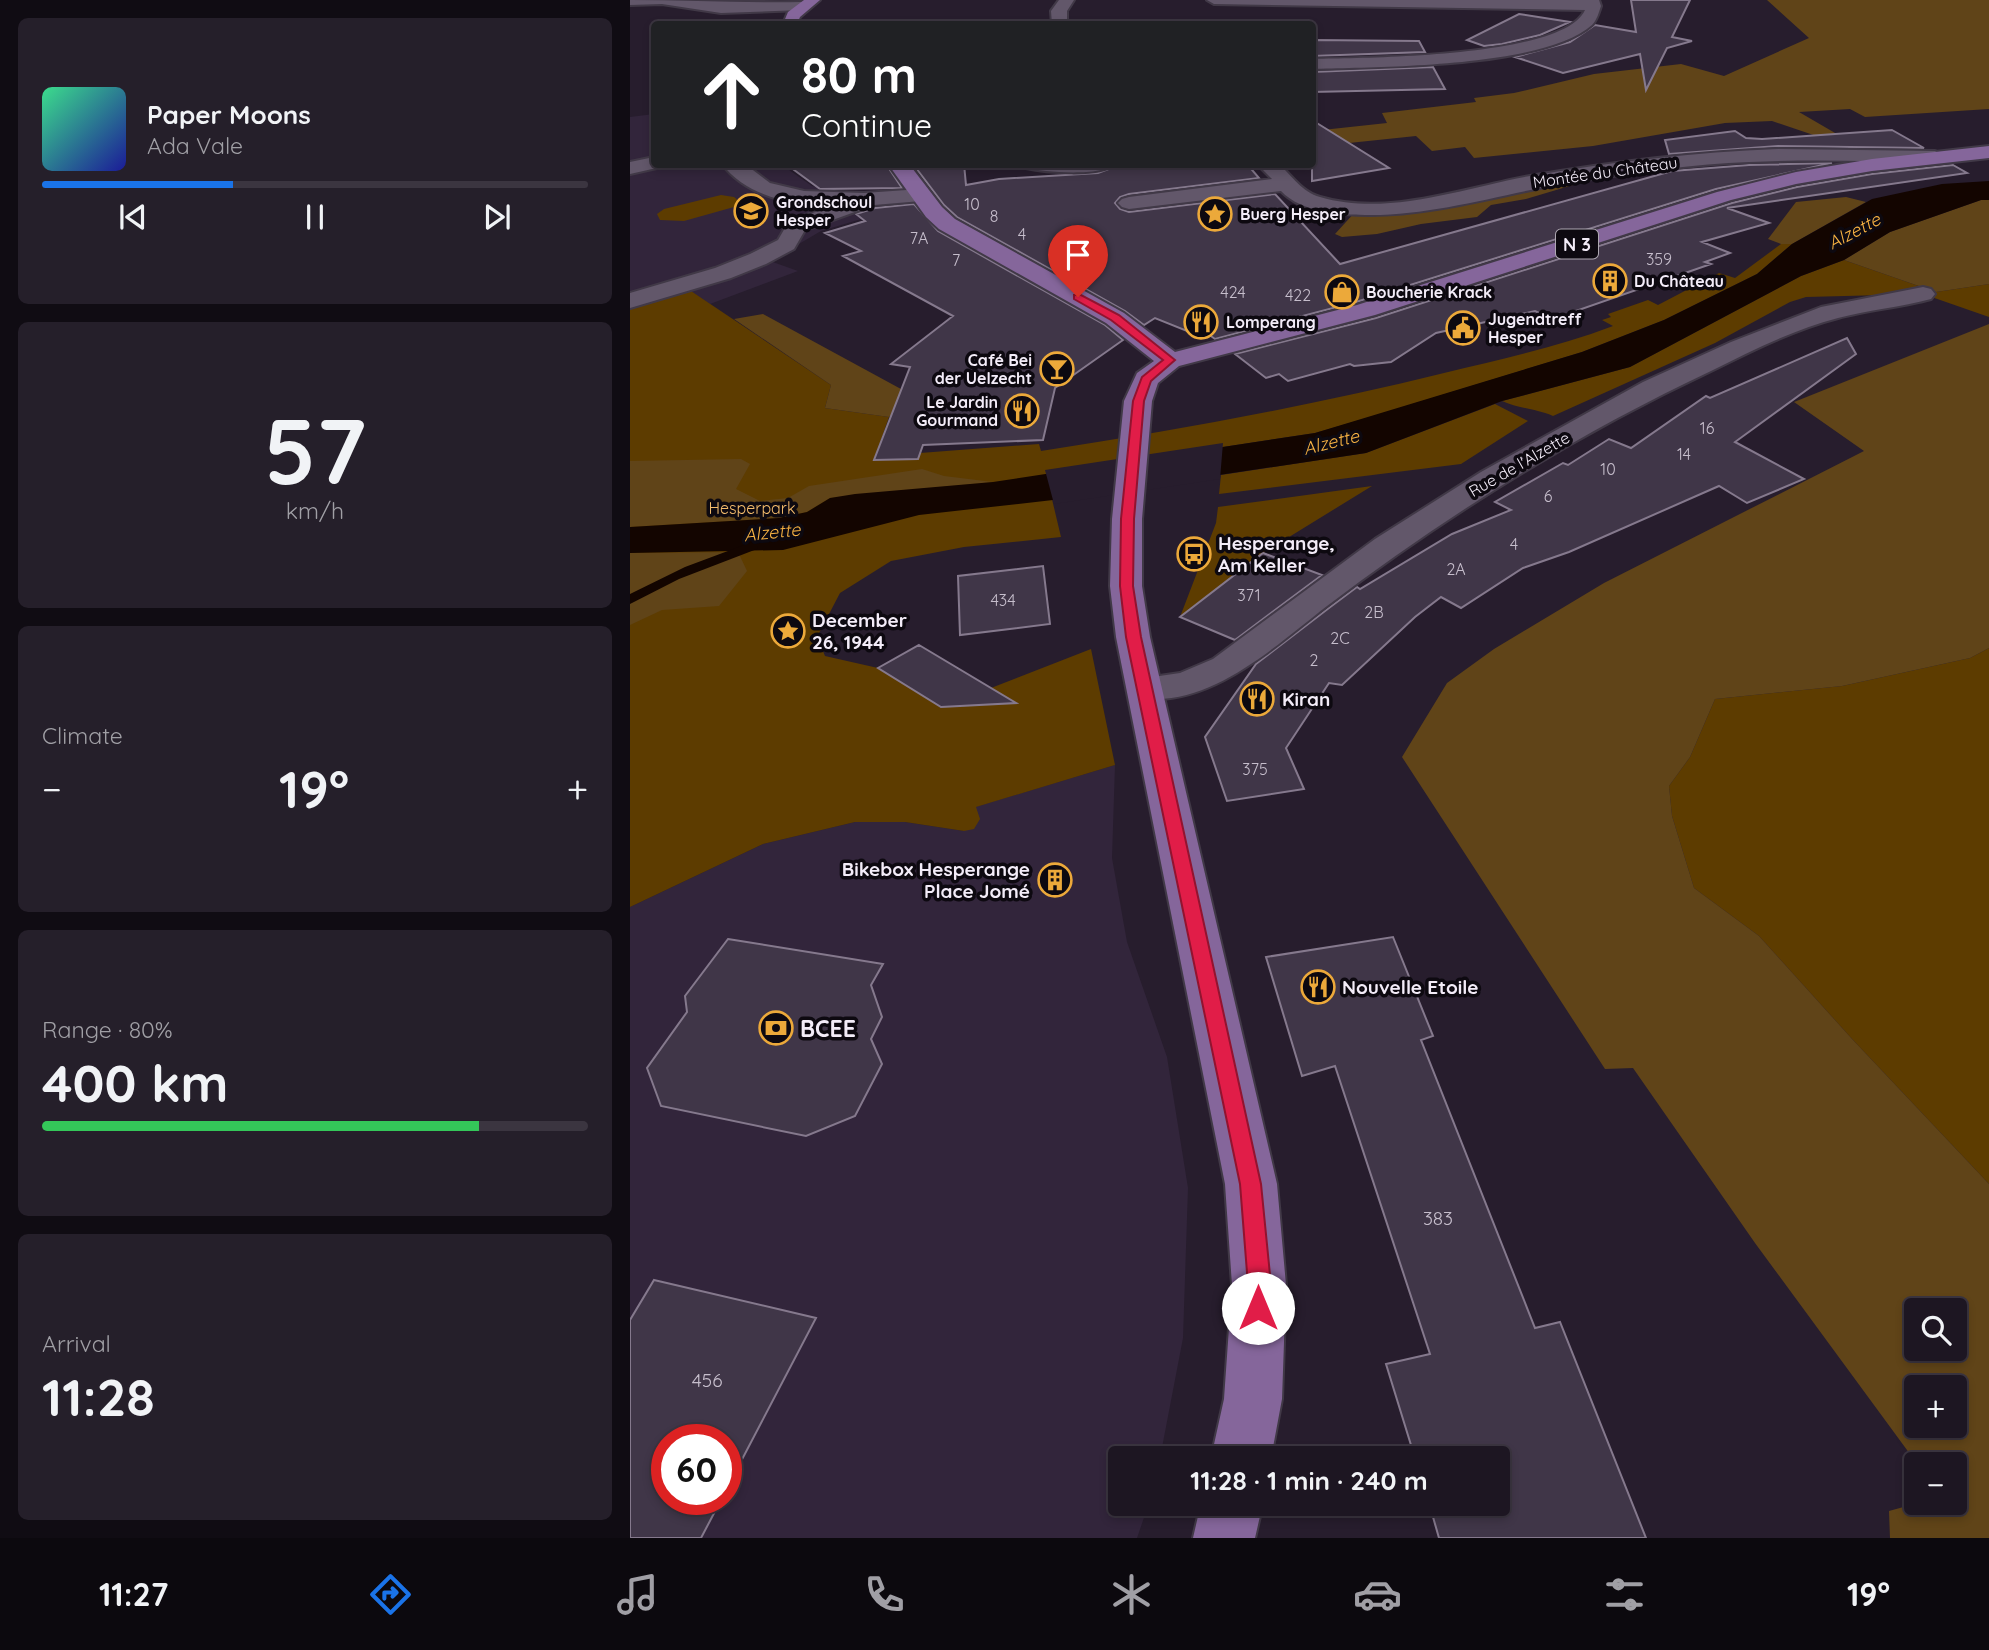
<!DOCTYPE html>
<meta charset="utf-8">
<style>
body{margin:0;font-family:Quicksand,sans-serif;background:#251f2a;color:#f1f3f6;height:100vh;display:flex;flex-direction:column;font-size:26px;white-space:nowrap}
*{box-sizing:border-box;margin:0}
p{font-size:23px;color:#a09fa5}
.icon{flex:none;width:38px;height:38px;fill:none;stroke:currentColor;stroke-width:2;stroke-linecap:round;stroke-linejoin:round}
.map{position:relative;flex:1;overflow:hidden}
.details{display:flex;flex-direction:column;gap:18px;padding:18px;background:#100c13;width:630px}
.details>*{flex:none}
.guide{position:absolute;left:21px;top:21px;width:665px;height:147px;border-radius:7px;box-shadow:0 4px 10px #0003,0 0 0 2px #3b3540;background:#202124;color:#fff;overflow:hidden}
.tools{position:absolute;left:1274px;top:1298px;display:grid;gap:14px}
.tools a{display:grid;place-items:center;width:63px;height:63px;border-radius:7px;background:#1d1622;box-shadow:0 4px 10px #0003,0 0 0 2px #3b3540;font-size:35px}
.speed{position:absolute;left:21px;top:1424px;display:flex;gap:14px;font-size:35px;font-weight:700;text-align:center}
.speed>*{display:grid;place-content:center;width:91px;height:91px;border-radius:50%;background:#1d1622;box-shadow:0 4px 10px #0003,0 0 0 2px #3b3540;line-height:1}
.speed .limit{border:10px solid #d22;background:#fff;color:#111}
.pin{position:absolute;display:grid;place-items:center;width:60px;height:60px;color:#fff;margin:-72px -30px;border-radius:50% 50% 50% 0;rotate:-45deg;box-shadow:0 0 7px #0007}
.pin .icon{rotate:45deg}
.me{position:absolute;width:77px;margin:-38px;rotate:0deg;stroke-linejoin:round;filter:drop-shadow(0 0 5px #0008)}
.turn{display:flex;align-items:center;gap:24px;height:147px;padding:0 35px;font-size:32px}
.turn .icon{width:91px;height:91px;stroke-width:2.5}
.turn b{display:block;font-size:49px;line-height:60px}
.big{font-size:52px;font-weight:700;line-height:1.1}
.details .tile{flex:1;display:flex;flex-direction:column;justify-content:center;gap:10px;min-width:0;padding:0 24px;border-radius:10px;background:#251f2a}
.details .dial{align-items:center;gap:0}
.dial b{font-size:91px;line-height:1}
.song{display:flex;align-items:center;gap:21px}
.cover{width:84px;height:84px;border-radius:10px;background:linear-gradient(135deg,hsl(150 70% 55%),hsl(240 70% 35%))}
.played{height:7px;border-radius:4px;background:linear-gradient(90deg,#1a73e8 35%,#3b3540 35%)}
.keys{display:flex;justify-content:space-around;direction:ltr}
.heat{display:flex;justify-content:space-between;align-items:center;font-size:38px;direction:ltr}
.charge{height:10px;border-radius:5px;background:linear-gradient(90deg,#34c759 80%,#3b3540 0)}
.trip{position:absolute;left:478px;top:1446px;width:402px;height:70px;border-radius:7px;background:#1d1622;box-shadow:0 4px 10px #0003,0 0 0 2px #3b3540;font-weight:700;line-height:70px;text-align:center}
.tab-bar{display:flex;height:112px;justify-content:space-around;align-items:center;background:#0c090e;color:#a09fa5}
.tab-bar .icon{width:49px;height:49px}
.tab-bar .on{color:#1a73e8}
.tab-bar b{font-size:32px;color:#f1f3f6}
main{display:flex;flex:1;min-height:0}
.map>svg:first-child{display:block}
.built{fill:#32253b;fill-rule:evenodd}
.green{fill:#5d3c00}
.forest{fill:#604418;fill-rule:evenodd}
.water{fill:#130500}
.pier{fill:#271d2d}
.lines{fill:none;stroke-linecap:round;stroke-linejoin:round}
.stream{fill:#130500;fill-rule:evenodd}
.building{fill:#403648;stroke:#85798d;stroke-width:2}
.minor-casing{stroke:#413947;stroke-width:4}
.major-casing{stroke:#413947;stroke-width:4}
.minor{fill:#62576a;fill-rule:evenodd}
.major{fill:#85669b;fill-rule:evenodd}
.route{fill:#e11d48;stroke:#92132f;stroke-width:2}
.labels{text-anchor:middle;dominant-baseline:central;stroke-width:7;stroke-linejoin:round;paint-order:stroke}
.far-street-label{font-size:16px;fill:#f3ecf8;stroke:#0d0910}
.far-poi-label{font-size:16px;font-weight:bold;fill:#f3ecf8;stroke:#0d0910;text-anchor:start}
.number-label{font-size:16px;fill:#c6becc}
.far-park-label{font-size:16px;fill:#f5bd6d;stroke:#0d0910}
.far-water-label{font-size:18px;font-style:italic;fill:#f8b343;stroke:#0d0910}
.shield{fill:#0d0910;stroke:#aea8b2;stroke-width:2}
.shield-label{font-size:18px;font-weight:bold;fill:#f3ecf8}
.poi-label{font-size:19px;font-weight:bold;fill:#f3ecf8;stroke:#0d0910;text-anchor:start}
.near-number-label{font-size:19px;fill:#c6becc}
.near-poi-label{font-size:23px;font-weight:bold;fill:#f3ecf8;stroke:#0d0910;text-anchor:start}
</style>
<main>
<section class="details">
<div class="tile">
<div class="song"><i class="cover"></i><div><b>Paper Moons</b><p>Ada Vale</p></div></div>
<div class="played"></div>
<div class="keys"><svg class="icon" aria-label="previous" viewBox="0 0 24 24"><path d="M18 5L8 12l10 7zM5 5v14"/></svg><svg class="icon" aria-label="pause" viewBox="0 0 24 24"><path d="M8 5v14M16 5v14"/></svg><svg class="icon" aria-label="next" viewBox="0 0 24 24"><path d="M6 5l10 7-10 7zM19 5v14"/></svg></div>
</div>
<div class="tile dial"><b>57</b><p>km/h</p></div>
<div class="tile"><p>Climate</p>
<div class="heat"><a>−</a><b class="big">19°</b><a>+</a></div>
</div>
<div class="tile"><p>Range · 80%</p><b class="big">400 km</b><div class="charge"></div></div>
<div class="tile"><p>Arrival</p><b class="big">11:28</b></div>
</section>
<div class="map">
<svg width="1359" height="1538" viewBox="0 0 1359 1538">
<rect width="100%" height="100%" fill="#271d2d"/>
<path class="built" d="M24,114V164L152,165L182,186L216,194L202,203L240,207L245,215L191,231L140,261L168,271L80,304L52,286L0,301V117Z
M485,765L482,858L497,942L537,1057L558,1188L553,1338L530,1458H490V1503H519L507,1538H0V907L133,844L225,822H275L334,831L345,807ZM37,1440H96V1500H37Z"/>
<path class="green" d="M91,195L104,197L110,202L104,207L54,221L30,220L27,214L34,209Z
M1151,244H1162L1127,274L1034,320L952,352L744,416L685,433L416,474L431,537L334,547L261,561L210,593L187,637L195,656L248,668L312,707L332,706L361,688L461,649L485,765L346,807L350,819L344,829L334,831L275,822H225L133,844L0,907V301L52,285L201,385L195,408L259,417L244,460L287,459L290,453L409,444L411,451C547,430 681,406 814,373C871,359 928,347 983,326L972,320L981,317L978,314L1018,300L1028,305L1089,273L1105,278Z
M1214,260L1306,292L1359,284V317L1293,294L1176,297L1160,302L1085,343L923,416C904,408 890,409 872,401L1000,367L1171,276Z
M865,404L898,421L831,464L589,494L591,475L736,453Z
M742,486L633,553L550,617L586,523L588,507Z
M1359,648V1184L1223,1040L1129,936L1064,888L1042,816L1039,786L1060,757L1085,699L1212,686L1340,658Z"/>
<path class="forest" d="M1137,0H1359V109L1235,117L1220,109L1169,112L1224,144L1213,145L1142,121L1095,123L963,146L844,158L835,147L802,151L786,136L719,143L711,151L683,131L757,123L752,113L846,102L844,98L884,93L964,74L1051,64L1094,76L1179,38Z
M938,182L943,185L896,199L861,205L847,217L791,224L747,234L712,237L705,234L726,211Z
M1216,197L1236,202L1162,244H1151L1138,239L1166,202Z
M1351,200H1359V284L1306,292L1214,260L1260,232Z
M133,314L282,395L259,417L195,408L201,385L104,319Z
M1359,324V648L1340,658L1212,686L1085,699L1060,757L1039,786L1042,816L1064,888L1129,936L1223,1040L1359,1184V1538H1260L1259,1511L1288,1503H1325V1465H1288L1125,1243L1003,1068L975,1069L772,757L817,683L864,649L974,583L1234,451L1164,402ZM1286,1311H1325V1349H1286ZM1286,1388H1325V1426H1286Z
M111,459L120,464L106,489L130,501L158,498L179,486L292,469L314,476L363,482L200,498L177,512L149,518L0,527V461Z
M108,552L117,571L89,606L32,610L0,625V553Z"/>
<path class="water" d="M1359,181V200H1351L1260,232L1214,260L1171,276L1000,367L872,401L736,453L423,500L289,515L153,550L0,553V527L149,518L177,512L200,498L225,494L363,482L685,433L952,352L1034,320L1127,274L1162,244L1242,199L1312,184Z"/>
<path class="pier" d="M593,443L590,479L424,504L415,470Z"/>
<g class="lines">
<path class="stream" d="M122,542L128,546L127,549L49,579L0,604V594L55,567Z"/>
</g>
<path class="building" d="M1001,0H1060L1042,37L1062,41L1037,48L1016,90L1010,54L933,73L885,57L940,42L965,25L1006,32Z
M889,14L940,22L910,35L872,44L854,46L837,40Z
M682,40L789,41L795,52L682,56Z
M803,67L815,89L682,92V72Z
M682,120L759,168L682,181Z
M1262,130L1294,148L1148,146L1039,154L1035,140L1105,131L1116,138L1132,139Z
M1202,163L1086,189L726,302L585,339L574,331L562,333L525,318L514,325L495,311L327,217L314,205L283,164H334L336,185L369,179L468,173L484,167L617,164L629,178L499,194L490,197L485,203L490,209L499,212L645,194L710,264L1042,171L1119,165Z
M156,164H256L272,188L190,189Z
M1323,165L1337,173L1097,208L1139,223L1072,242L1100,253L1075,262L1081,264L923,319L905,311L806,333L761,362L724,366L720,364L658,381L649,374L636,378L605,354L746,318L1102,203L1167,187L1242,174Z
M284,204L308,231L475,325L493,340L425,388L413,440L293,445L288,459L244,460L280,367L261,364L323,316L213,256L231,251L195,233L235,221L226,214L245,208Z
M1217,338L1226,354L1105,442L1174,479L1117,503L1089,486L939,552L893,568L831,608L811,597L785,617L712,685L699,683L656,748L674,789L597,801L575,737L626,664L699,608L727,587L730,589L822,534L881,510L865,502L933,463L938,465L979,439L1001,448L1076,396L1080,398Z
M633,553L692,575L605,640L550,617Z
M413,566L420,624L330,635L328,576Z
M289,645L386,703L311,707L248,668Z
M763,937L803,1036L791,1040L905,1328L930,1322L1016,1538H809L799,1503H868V1458H785L756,1364L800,1354L705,1066L672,1076L636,957Z
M98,939L253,964L241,985L252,1017L241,1039L252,1064L225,1116L176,1136L31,1106L17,1068L57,1012L55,996Z
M24,1280L186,1318L96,1490V1440H37V1500H91L71,1538H0V1320Z"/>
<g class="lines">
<defs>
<path id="minor" d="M0,0C58,0 114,3 172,2L179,6L172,10L91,13L32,4L0,5Z
M429,0H444L437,11V24H422L421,11Z
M577,0H969L971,6C969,12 967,20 962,25C914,68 747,67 682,69V59C732,58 934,58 955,10L584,4Z
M1148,149L1305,151L1315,157L1305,163C1243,161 1181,159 1119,162C1064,164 1010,172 955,180C885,190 811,215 741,215C711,215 672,213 651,191L499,209L492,207L488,203L492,199L499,197L642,179L627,164H649C663,177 672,192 690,197C758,217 833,188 900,176C982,162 1065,152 1148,149Z
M24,157V164H33L31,167L0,174V162Z
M92,164H115L140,183L174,191L234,193L291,189L298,191L301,195L298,199L291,201L244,205L175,230L164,249L136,264L101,278L0,308V293L85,268L120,254L148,240L159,221L203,206C164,205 118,198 92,164Z
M393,164H484C472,177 413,172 396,168Z
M1293,287L1301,289L1305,294L1301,299C1271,307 1239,310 1208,318C1165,329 1121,351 1081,371C945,435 817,515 697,606C645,646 574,714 502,696L497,688L502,680L550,673L583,659L745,539L851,472L1013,382L1101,342L1191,307Z"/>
<path id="major" d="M174,0H190L170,17L167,24H153L158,12Z
M1359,146V158L1242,171L1166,184L1101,200L745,315L549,366L528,383L522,401L512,519V586L520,637L647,1184L656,1285L652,1399L641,1458H581L594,1399L602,1285L595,1184L486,637L480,586L482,519L494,401L507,373L524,361L476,323L309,229L296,217L258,164H279L312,207L325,219L494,313L545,352L727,305L1087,192L1166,172L1242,159Z
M571,1503H633L625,1538H563Z"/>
</defs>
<use href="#minor" class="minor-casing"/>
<use href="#major" class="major-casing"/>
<use href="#minor" class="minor"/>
<use href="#major" class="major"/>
</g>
<path class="route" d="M444,295H451L489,315L545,360L521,381L514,401L504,519L503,586L511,637L631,1184L641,1285L640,1308L636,1316L628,1319L620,1316L617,1308L618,1285L610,1184L496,637L490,586L491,519L503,401L512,377L533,360L481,320L444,299Z"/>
<defs>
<symbol id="school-ring" viewBox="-11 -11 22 22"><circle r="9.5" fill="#0d0910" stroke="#eca93a" stroke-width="1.5"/><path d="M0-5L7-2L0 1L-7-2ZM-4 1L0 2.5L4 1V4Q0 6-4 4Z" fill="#eca93a"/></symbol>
<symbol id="sight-ring" viewBox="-11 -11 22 22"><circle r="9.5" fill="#0d0910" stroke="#eca93a" stroke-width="1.5"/><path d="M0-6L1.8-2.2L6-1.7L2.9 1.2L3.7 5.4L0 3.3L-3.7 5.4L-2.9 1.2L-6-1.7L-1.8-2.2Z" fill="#eca93a"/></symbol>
<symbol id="building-ring" viewBox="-11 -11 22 22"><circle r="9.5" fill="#0d0910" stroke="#eca93a" stroke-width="1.5"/><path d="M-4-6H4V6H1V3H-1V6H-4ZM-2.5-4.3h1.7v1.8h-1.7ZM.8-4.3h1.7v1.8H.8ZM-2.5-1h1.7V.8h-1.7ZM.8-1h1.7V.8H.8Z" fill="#eca93a"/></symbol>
<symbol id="shop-ring" viewBox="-11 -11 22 22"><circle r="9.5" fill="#0d0910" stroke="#eca93a" stroke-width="1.5"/><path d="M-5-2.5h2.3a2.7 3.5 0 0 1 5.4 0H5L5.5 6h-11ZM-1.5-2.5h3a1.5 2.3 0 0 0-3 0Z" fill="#eca93a"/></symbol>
<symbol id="restaurant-ring" viewBox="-11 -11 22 22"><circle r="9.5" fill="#0d0910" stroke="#eca93a" stroke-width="1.5"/><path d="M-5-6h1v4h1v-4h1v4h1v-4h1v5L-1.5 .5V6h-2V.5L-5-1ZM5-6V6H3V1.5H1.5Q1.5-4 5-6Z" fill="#eca93a"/></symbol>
<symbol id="civic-ring" viewBox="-11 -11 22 22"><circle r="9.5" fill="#0d0910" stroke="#eca93a" stroke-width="1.5"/><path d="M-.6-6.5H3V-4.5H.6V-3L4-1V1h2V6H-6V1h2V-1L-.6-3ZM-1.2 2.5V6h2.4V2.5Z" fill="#eca93a"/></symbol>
<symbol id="bar-ring" viewBox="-11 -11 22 22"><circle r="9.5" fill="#0d0910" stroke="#eca93a" stroke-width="1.5"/><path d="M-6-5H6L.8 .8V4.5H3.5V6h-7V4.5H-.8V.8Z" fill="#eca93a"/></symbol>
<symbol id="bus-ring" viewBox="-11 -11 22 22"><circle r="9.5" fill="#0d0910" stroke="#eca93a" stroke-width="1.5"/><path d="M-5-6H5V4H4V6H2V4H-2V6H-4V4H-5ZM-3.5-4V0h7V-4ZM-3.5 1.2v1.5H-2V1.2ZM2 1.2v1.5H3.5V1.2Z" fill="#eca93a"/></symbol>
<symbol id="bank-ring" viewBox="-11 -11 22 22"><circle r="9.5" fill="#0d0910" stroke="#eca93a" stroke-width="1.5"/><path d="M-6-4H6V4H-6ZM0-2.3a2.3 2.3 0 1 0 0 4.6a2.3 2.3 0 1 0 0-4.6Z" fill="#eca93a"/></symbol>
</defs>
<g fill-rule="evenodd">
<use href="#school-ring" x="102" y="192" width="38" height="38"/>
<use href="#sight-ring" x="566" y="195" width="38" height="38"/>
<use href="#building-ring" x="961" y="262" width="38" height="38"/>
<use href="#shop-ring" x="693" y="273" width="38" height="38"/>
<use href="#restaurant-ring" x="552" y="303" width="38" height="38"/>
<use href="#civic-ring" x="814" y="309" width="38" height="38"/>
<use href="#bar-ring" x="408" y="350" width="38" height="38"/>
<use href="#restaurant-ring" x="373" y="392" width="38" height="38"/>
<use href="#bus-ring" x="545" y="535" width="38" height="38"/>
<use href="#sight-ring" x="139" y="612" width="38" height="38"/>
<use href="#restaurant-ring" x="608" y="680" width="38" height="38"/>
<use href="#building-ring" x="406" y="861" width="38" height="38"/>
<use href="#restaurant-ring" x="669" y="968" width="38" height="38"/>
<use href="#bank-ring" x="127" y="1009" width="38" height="38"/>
</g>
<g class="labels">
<g class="far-street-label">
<text transform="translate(975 172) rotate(-8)">Montée du Château</text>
<text transform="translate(889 464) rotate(-30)">Rue de l'Alzette</text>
</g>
<g class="far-poi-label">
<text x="146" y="202">Grondschoul<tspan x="146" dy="18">Hesper</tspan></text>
<text x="610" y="214">Buerg Hesper</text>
<text x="1004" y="281">Du Château</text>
<text x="736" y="292">Boucherie Krack</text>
<text x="858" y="319">Jugendtreff<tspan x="858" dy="18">Hesper</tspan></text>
<text x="596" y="322">Lomperang</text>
<text x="402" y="360" text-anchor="end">Café Bei<tspan x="402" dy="18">der Uelzecht</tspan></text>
<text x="368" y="402" text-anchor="end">Le Jardin<tspan x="368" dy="18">Gourmand</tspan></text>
</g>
<g class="number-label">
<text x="342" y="204">10</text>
<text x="364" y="216">8</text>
<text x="392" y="234">4</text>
<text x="289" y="238">7A</text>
<text x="1029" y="259">359</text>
<text x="326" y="260">7</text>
<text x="603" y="292">424</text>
<text x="668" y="295">422</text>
<text x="1077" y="428">16</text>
<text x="1054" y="454">14</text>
<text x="978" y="469">10</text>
<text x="918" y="496">6</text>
<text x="884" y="544">4</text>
<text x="826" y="569">2A</text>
<text x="619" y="595">371</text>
<text x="373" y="600">434</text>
<text x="744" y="612">2B</text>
<text x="710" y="638">2C</text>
<text x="684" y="660">2</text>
<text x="625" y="769">375</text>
</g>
<g class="far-park-label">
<text x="122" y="508">Hesperpark</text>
</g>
<g class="far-water-label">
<text transform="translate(1224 231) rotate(-28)">Alzette</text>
<text transform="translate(701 442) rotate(-14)">Alzette</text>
<text transform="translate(142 532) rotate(-6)">Alzette</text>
</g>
<rect class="shield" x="926" y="229.5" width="42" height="29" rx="5"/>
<g class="shield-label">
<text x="947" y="244">N 3</text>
</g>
<g class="poi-label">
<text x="588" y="543">Hesperange,<tspan x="588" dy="22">Am Keller</tspan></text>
<text x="182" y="620">December<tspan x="182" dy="22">26, 1944</tspan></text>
<text x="652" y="699">Kiran</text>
<text x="400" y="869" text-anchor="end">Bikebox Hesperange<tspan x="400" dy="22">Place Jomé</tspan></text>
<text x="712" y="987">Nouvelle Etoile</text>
</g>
<g class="near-number-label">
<text x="808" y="1218">383</text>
<text x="77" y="1380">456</text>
</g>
<g class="near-poi-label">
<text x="170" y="1028">BCEE</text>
</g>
</g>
</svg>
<div class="tools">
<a><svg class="icon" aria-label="search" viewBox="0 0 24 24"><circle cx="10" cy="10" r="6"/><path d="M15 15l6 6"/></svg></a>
<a>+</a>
<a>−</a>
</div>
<div class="speed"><div class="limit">60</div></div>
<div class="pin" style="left:448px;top:297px;background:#d93025"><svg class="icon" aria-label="arrive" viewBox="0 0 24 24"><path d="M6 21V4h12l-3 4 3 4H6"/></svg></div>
<svg class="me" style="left:628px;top:1308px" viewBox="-20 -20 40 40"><circle r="19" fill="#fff"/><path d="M0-13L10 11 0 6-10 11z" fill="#e11d48"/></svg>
<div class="trip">11:28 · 1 min · 240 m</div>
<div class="guide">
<div class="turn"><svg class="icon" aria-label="ahead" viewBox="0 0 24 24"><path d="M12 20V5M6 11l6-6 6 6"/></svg><div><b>80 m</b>Continue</div></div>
</div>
</div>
</main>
<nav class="tab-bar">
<b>11:27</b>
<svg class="icon on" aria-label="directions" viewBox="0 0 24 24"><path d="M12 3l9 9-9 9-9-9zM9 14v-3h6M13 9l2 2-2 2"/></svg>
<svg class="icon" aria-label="music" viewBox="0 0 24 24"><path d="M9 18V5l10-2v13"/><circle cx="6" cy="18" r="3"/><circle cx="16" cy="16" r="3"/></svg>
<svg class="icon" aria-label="phone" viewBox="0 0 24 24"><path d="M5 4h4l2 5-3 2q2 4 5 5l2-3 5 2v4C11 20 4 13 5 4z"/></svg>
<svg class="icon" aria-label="climate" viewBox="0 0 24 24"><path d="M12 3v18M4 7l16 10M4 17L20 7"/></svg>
<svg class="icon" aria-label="car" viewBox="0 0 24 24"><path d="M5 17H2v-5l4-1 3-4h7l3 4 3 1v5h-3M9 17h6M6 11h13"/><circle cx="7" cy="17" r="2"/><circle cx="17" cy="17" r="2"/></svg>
<svg class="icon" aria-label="filters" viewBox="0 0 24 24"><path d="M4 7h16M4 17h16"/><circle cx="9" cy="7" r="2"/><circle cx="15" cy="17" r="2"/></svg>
<b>19°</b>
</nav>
